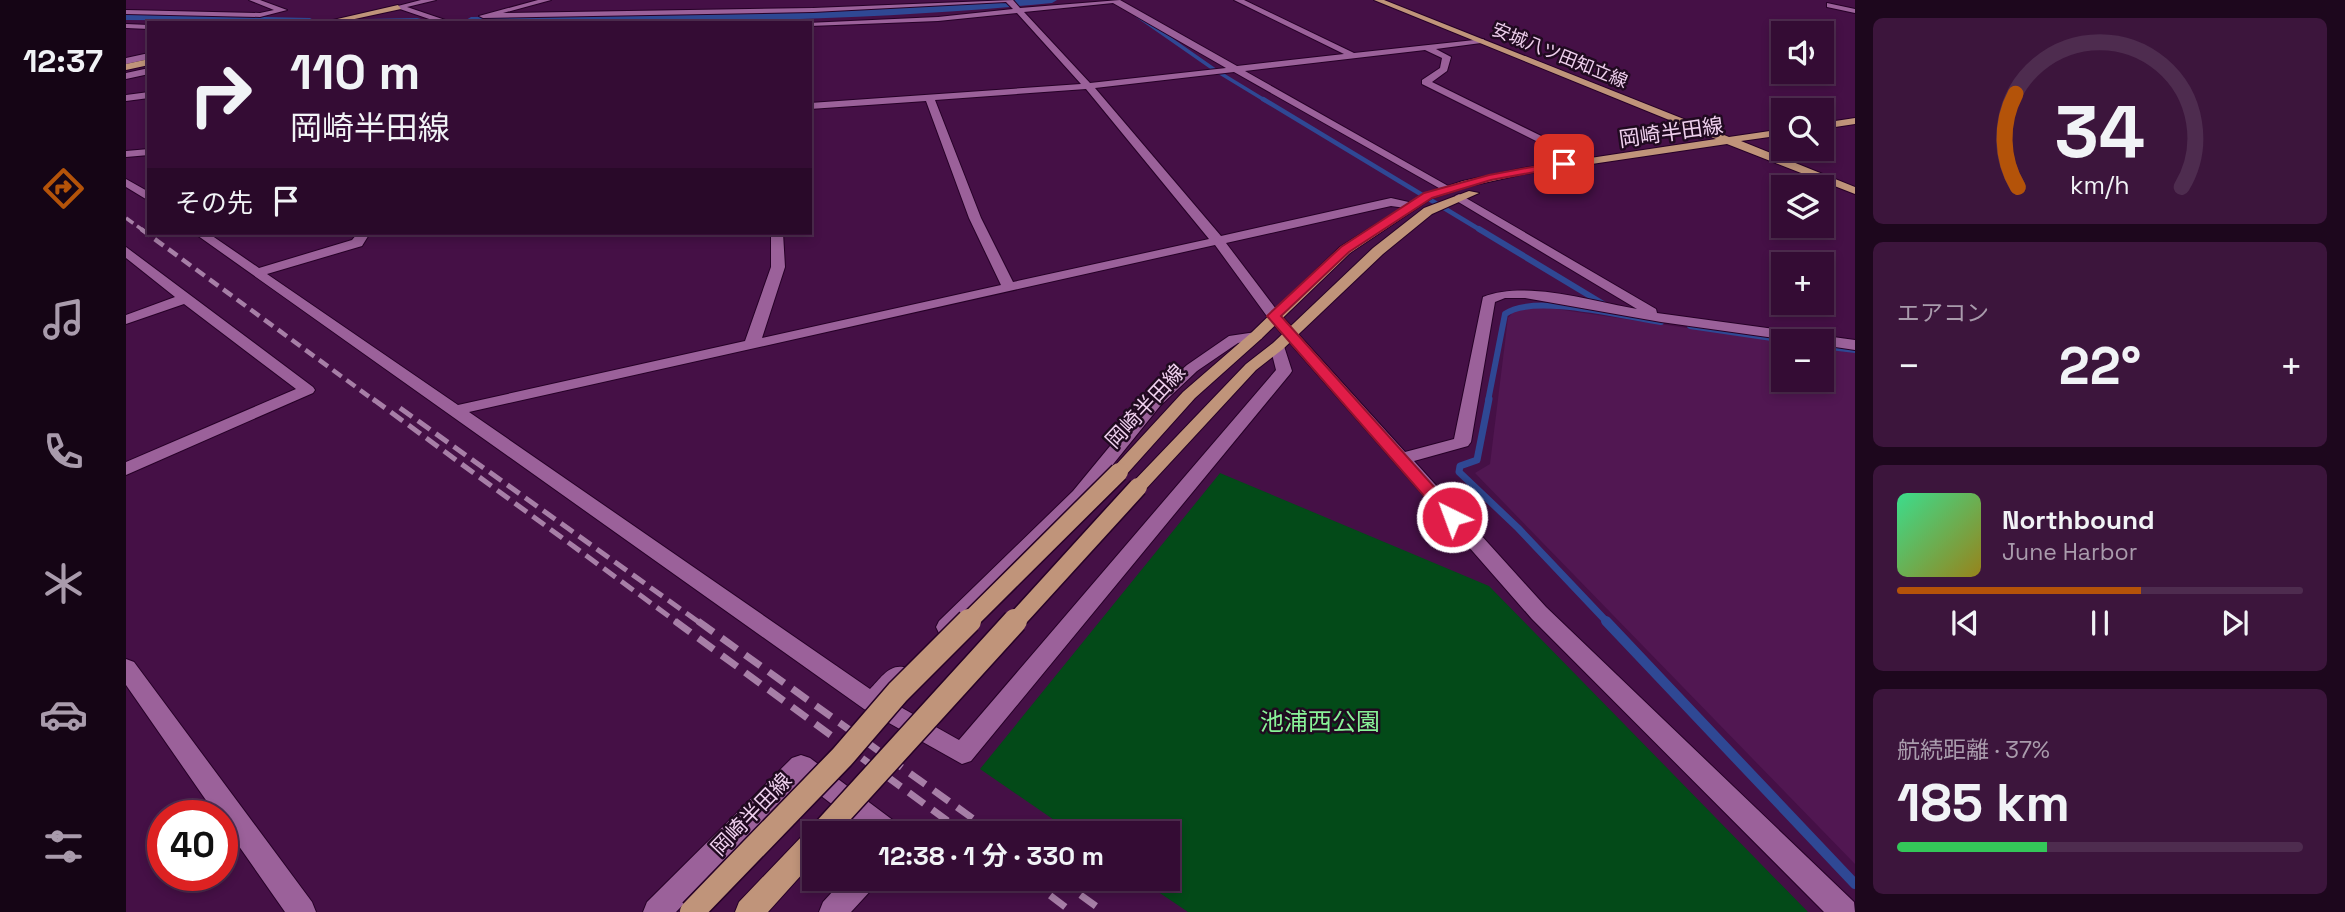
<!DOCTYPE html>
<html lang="ja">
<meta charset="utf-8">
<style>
body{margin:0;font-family:"Space Grotesk","Noto Sans JP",sans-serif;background:#3c153c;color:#f1f3f6;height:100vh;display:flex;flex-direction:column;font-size:26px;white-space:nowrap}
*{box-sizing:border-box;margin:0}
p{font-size:23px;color:#a99bac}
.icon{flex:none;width:38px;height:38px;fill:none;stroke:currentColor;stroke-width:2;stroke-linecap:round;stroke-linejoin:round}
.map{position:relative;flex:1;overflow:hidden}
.drawer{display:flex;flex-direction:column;gap:18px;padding:18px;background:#1d071d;width:490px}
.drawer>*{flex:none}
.banner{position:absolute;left:21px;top:21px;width:665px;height:214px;border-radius:0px;box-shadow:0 4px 10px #0003,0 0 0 2px #4e2c4f;background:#340c34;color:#f1f3f6;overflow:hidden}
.tools{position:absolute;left:1645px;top:21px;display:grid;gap:14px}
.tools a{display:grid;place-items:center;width:63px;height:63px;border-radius:0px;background:#340c34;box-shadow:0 4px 10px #0003,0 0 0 2px #4e2c4f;font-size:35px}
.speed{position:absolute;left:21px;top:800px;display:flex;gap:14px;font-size:35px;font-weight:700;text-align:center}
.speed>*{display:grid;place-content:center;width:91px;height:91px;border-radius:50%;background:#340c34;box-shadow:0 4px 10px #0003,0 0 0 2px #4e2c4f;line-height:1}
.speed .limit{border:10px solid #d22;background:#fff;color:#111}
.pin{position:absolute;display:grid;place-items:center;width:60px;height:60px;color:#fff;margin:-30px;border-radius:14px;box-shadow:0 4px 10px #0006}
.me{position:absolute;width:77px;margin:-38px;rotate:318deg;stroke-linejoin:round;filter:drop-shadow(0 0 5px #0008)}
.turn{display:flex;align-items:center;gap:24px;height:147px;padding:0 28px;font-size:32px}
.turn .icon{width:91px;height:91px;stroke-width:2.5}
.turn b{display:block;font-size:49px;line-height:60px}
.then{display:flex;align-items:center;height:66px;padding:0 28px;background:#0003;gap:14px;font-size:26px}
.big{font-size:52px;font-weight:700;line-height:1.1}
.drawer .tile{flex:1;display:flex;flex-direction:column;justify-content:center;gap:10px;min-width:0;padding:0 24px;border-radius:10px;background:#3c153c}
.drawer .dial{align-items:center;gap:0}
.dial svg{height:182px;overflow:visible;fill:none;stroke:#4e2c4f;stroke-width:7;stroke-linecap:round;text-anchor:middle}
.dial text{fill:#f1f3f6;stroke:none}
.song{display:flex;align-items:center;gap:21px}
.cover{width:84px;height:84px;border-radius:10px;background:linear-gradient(135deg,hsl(150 70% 55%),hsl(50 70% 35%))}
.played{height:7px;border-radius:4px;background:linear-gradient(90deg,#b45309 60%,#4e2c4f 60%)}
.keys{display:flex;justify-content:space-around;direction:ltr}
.heat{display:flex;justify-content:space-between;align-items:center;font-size:38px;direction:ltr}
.charge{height:10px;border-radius:5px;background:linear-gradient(90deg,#34c759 37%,#4e2c4f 0)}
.trip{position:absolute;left:676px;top:821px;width:378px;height:70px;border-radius:0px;background:#340c34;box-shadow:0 4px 10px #0003,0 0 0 2px #4e2c4f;font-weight:700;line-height:70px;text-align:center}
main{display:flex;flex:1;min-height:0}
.dock{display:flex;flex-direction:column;width:126px;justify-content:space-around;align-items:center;background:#150515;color:#a99bac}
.dock .icon{width:49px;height:49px}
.dock .current{color:#b45309}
.dock b{font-size:32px;color:#f1f3f6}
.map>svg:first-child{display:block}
.built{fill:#511752}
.green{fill:#034a18}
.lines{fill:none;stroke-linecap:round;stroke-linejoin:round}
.stream-far4{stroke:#2f4894;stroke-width:3.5}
.stream-far3{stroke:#2f4894;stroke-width:4.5}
.stream-far2{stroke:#2f4894;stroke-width:6}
.stream-far1{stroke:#2f4894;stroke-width:7}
.stream{stroke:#2f4894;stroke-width:10}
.canal{fill:#2f4894;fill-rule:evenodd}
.minor-casing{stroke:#260127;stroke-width:2}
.major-casing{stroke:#260127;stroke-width:2}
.minor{fill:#9b619a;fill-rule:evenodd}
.major{fill:#c0947a;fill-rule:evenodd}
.rail-far3{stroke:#a77fa7;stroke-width:3.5;stroke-dasharray:9 4.5;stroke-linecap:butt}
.rail-far2{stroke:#a77fa7;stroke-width:4.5;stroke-dasharray:11 6;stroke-linecap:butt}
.rail-far1{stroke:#a77fa7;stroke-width:5;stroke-dasharray:15 7;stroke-linecap:butt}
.rail{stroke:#a77fa7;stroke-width:7;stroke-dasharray:19 10;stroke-linecap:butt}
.major-bridge-far1-casing{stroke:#260127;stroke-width:21;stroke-linecap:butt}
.major-bridge-casing{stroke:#260127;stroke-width:27;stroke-linecap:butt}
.major-bridge-far1{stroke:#c0947a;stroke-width:18}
.major-bridge{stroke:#c0947a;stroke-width:24}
.route{fill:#e11d48;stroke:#92132f;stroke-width:2}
.labels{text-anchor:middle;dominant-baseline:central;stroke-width:5;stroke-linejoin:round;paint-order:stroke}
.far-street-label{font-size:18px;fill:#efd0ee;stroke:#200a20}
.street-label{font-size:21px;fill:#efd0ee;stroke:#200a20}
.near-park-label{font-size:24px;fill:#89f398;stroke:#200a20}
</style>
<main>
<nav class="dock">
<b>12:37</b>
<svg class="icon current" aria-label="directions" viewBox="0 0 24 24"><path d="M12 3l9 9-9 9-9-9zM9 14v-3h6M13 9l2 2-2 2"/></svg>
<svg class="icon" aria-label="music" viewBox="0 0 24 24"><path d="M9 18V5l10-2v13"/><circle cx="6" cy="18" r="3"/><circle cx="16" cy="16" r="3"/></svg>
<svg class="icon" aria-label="phone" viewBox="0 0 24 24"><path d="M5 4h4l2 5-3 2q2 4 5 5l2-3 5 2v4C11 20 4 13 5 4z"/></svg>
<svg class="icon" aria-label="climate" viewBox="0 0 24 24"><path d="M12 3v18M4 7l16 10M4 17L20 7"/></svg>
<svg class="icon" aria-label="car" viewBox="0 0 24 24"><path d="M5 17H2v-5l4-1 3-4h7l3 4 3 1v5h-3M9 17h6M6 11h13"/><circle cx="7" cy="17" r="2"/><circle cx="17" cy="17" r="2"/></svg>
<svg class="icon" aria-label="filters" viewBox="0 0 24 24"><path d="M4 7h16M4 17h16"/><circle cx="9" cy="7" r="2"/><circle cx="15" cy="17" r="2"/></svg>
</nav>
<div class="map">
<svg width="1729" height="912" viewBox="0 0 1729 912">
<rect width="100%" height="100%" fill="#451046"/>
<path class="built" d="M1400,307H1416L1657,342V380H1696V348L1729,353V864L1349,473L1364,464L1382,318L1388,311Z"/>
<path class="green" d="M1094,473L1363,586L1682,912H1062L1013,879L1041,878V833H947L854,769Z"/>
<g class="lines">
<path class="stream-far4" d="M518,15L699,12L898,0
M1010,15L1089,70L1140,101"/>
<path class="stream-far3" d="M1137,99L1356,231"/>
<path class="stream-far2" d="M1353,229L1479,305
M1564,326L1667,341
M1696,346L1729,350
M1362,401L1379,314C1407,293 1499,317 1535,322"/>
<path class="stream-far1" d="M1363,399L1351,460L1334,466L1333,472L1392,528L1482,623"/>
<path class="stream" d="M1480,621L1729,884"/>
<path class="canal" d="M893,0H931L926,3C732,22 538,23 343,23L340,20L345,17L709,12Z
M0,14L184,18L189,21L0,20Z
M291,18L295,19V23L235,22L240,19Z"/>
<defs>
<path id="minor" d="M123,0H134L161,10L134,17L0,14V10L134,13L148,10Z
M295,0H310L281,7L328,23H315L268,7Z
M412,0H425L377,13L687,8L887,0L894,8L994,0L1111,66L1218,54L1108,0H1118L1228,53L1358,39L1355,43L1310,49L1325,57L1321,71L1306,82L1462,159V163H1454L1296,84V80L1314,68L1316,58L1299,50L1119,71L1324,187V191L1320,192L1108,72L969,88L1095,236L1265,198L1287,203V209L1265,206L1100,243L1153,313L1279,452L1328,439L1357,297C1400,280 1465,301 1511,309L1329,200V196L1333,194L1530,309L1531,313L1729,340V350L1696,345V341H1670L1535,322L1399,298H1379L1369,302L1345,442L1342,446L1288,461L1420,607L1728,902L1729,912H1698L1406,619L1143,319L1089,245L343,412L744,689C755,678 764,662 781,668L784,674L762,700L833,740L1150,370L1144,346L1152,341L1157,343L1166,371L1164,374L845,761L836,764L738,709L68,233H82L133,268L226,240L232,233H244L236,246L141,274L332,405L619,341L645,267V233H657L659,267L636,338L875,285L843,218L800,101L684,109V103L955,84L891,13L812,21L684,26V23H681L812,17L887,9L880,2L687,12L357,18L353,16ZM987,3L1100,68L964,83L898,12ZM960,89L1083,239L887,282L855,218L809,100Z
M1701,3L1729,9V13L1701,7Z
M0,24L23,25V29L0,28Z
M23,53V59L0,64V58Z
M23,68V74L0,79V73Z
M23,92V98L0,101V95Z
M23,149V155L0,157V151Z
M0,179L23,192V201L0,187Z
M0,247L187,387L189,390L187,393L0,475V462L170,389L58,304L0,324V315L49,297L0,258Z
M1130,332L1135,333L1137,336L1135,339L1112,343L1071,371L1034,406L959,499L829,633L821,635L813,633L810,627L813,621L947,491L1022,400L1061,365L1103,336Z
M0,659L8,662L186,902L190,912H159L96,822V816H91L0,685Z
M675,755L684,758L772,824L776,833H743L676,781L550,912H517L521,902L666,758Z
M719,878H751L748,887L725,912H693L697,902Z"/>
<path id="major" d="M1248,0H1258L1603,137L1657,129V135L1615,141L1729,187V194L1601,144L1398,174L1344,186L1306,198L1224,253L1135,339L1069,398L999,476H987L984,472L987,468L1057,392L1125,333L1214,247L1298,194L1337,181L1398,168L1590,139Z
M272,5L275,9L210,23H194Z
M23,59V65L0,70V64Z
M1729,118V124L1696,129V123Z
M1343,191L1353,193L1306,214L1257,254L1157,349L1130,370L1018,491H1006L1003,487L1006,483L1120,364L1147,343L1247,248L1298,208Z
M688,830L696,833H688V861L642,912H609L613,902L679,833Z"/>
</defs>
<use href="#minor" class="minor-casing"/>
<use href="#major" class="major-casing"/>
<use href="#minor" class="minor"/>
<use href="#major" class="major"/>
<path class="rail-far3" d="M0,218L18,231"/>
<path class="rail-far2" d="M15,229L249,401"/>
<path class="rail-far1" d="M247,399L552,623
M274,408L574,623"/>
<path class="rail" d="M549,621L838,833
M572,621L867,833
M901,878L946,912
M931,878L978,912"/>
<defs>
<path id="major-bridge-far1" d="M841,623L993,472
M888,623L1012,487"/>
<path id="major-bridge" d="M696,833L889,621
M566,912L716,757L772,692L843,621"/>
</defs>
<use href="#major-bridge-far1" class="major-bridge-far1-casing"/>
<use href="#major-bridge" class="major-bridge-casing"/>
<use href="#major-bridge-far1" class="major-bridge-far1"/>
<use href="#major-bridge" class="major-bridge"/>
</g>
<path class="route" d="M1438,161L1442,162V166L1365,180L1306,198L1223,252L1155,316L1335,517L1326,523L1320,521L1141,316L1215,247L1298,193L1363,175Z"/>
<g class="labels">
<g class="far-street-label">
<text transform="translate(1434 55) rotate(22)">安城八ツ田知立線</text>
</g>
<g class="street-label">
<text transform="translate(1545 132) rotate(-8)">岡崎半田線</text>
<text transform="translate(1019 406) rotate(-47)">岡崎半田線</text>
<text transform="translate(625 814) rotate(-46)">岡崎半田線</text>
</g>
<g class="near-park-label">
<text x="1194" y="721">池浦西公園</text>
</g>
</g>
</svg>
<div class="tools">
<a><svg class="icon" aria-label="sound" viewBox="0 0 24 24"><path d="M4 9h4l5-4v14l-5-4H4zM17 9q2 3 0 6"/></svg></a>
<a><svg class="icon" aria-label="search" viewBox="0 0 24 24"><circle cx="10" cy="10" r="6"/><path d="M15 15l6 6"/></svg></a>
<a><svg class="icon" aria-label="layers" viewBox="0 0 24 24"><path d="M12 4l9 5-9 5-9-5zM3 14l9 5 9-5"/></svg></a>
<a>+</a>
<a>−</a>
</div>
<div class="speed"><div class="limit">40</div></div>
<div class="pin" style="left:1438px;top:164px;background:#d93025"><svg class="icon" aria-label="arrive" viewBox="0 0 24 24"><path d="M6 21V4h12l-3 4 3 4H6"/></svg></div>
<svg class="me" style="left:1326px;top:517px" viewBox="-20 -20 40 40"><circle r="17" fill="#e11d48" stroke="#fff" stroke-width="3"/><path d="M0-11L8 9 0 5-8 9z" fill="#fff"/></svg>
<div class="trip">12:38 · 1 分 · 330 m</div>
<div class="banner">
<div class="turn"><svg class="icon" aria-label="right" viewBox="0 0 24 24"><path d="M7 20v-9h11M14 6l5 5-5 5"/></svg><div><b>110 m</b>岡崎半田線</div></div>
<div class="then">その先<svg class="icon" aria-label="arrive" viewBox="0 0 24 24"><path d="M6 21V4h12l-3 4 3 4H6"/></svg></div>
</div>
</div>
<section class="drawer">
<div class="tile dial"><svg viewBox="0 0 100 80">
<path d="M14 69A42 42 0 1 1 86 69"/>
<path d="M14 69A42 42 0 0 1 13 28" stroke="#b45309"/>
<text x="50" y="56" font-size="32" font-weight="700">34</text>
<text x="50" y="72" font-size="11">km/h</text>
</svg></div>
<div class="tile"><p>エアコン</p>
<div class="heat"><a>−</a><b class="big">22°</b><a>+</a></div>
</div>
<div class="tile">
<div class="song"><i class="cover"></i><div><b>Northbound</b><p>June Harbor</p></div></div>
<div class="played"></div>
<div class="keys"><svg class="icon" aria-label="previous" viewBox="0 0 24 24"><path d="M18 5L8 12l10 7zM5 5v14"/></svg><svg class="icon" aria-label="pause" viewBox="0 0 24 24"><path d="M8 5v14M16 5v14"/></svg><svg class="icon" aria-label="next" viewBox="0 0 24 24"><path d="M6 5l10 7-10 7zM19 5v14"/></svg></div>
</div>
<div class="tile"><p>航続距離 · 37%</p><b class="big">185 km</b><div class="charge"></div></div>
</section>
</main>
